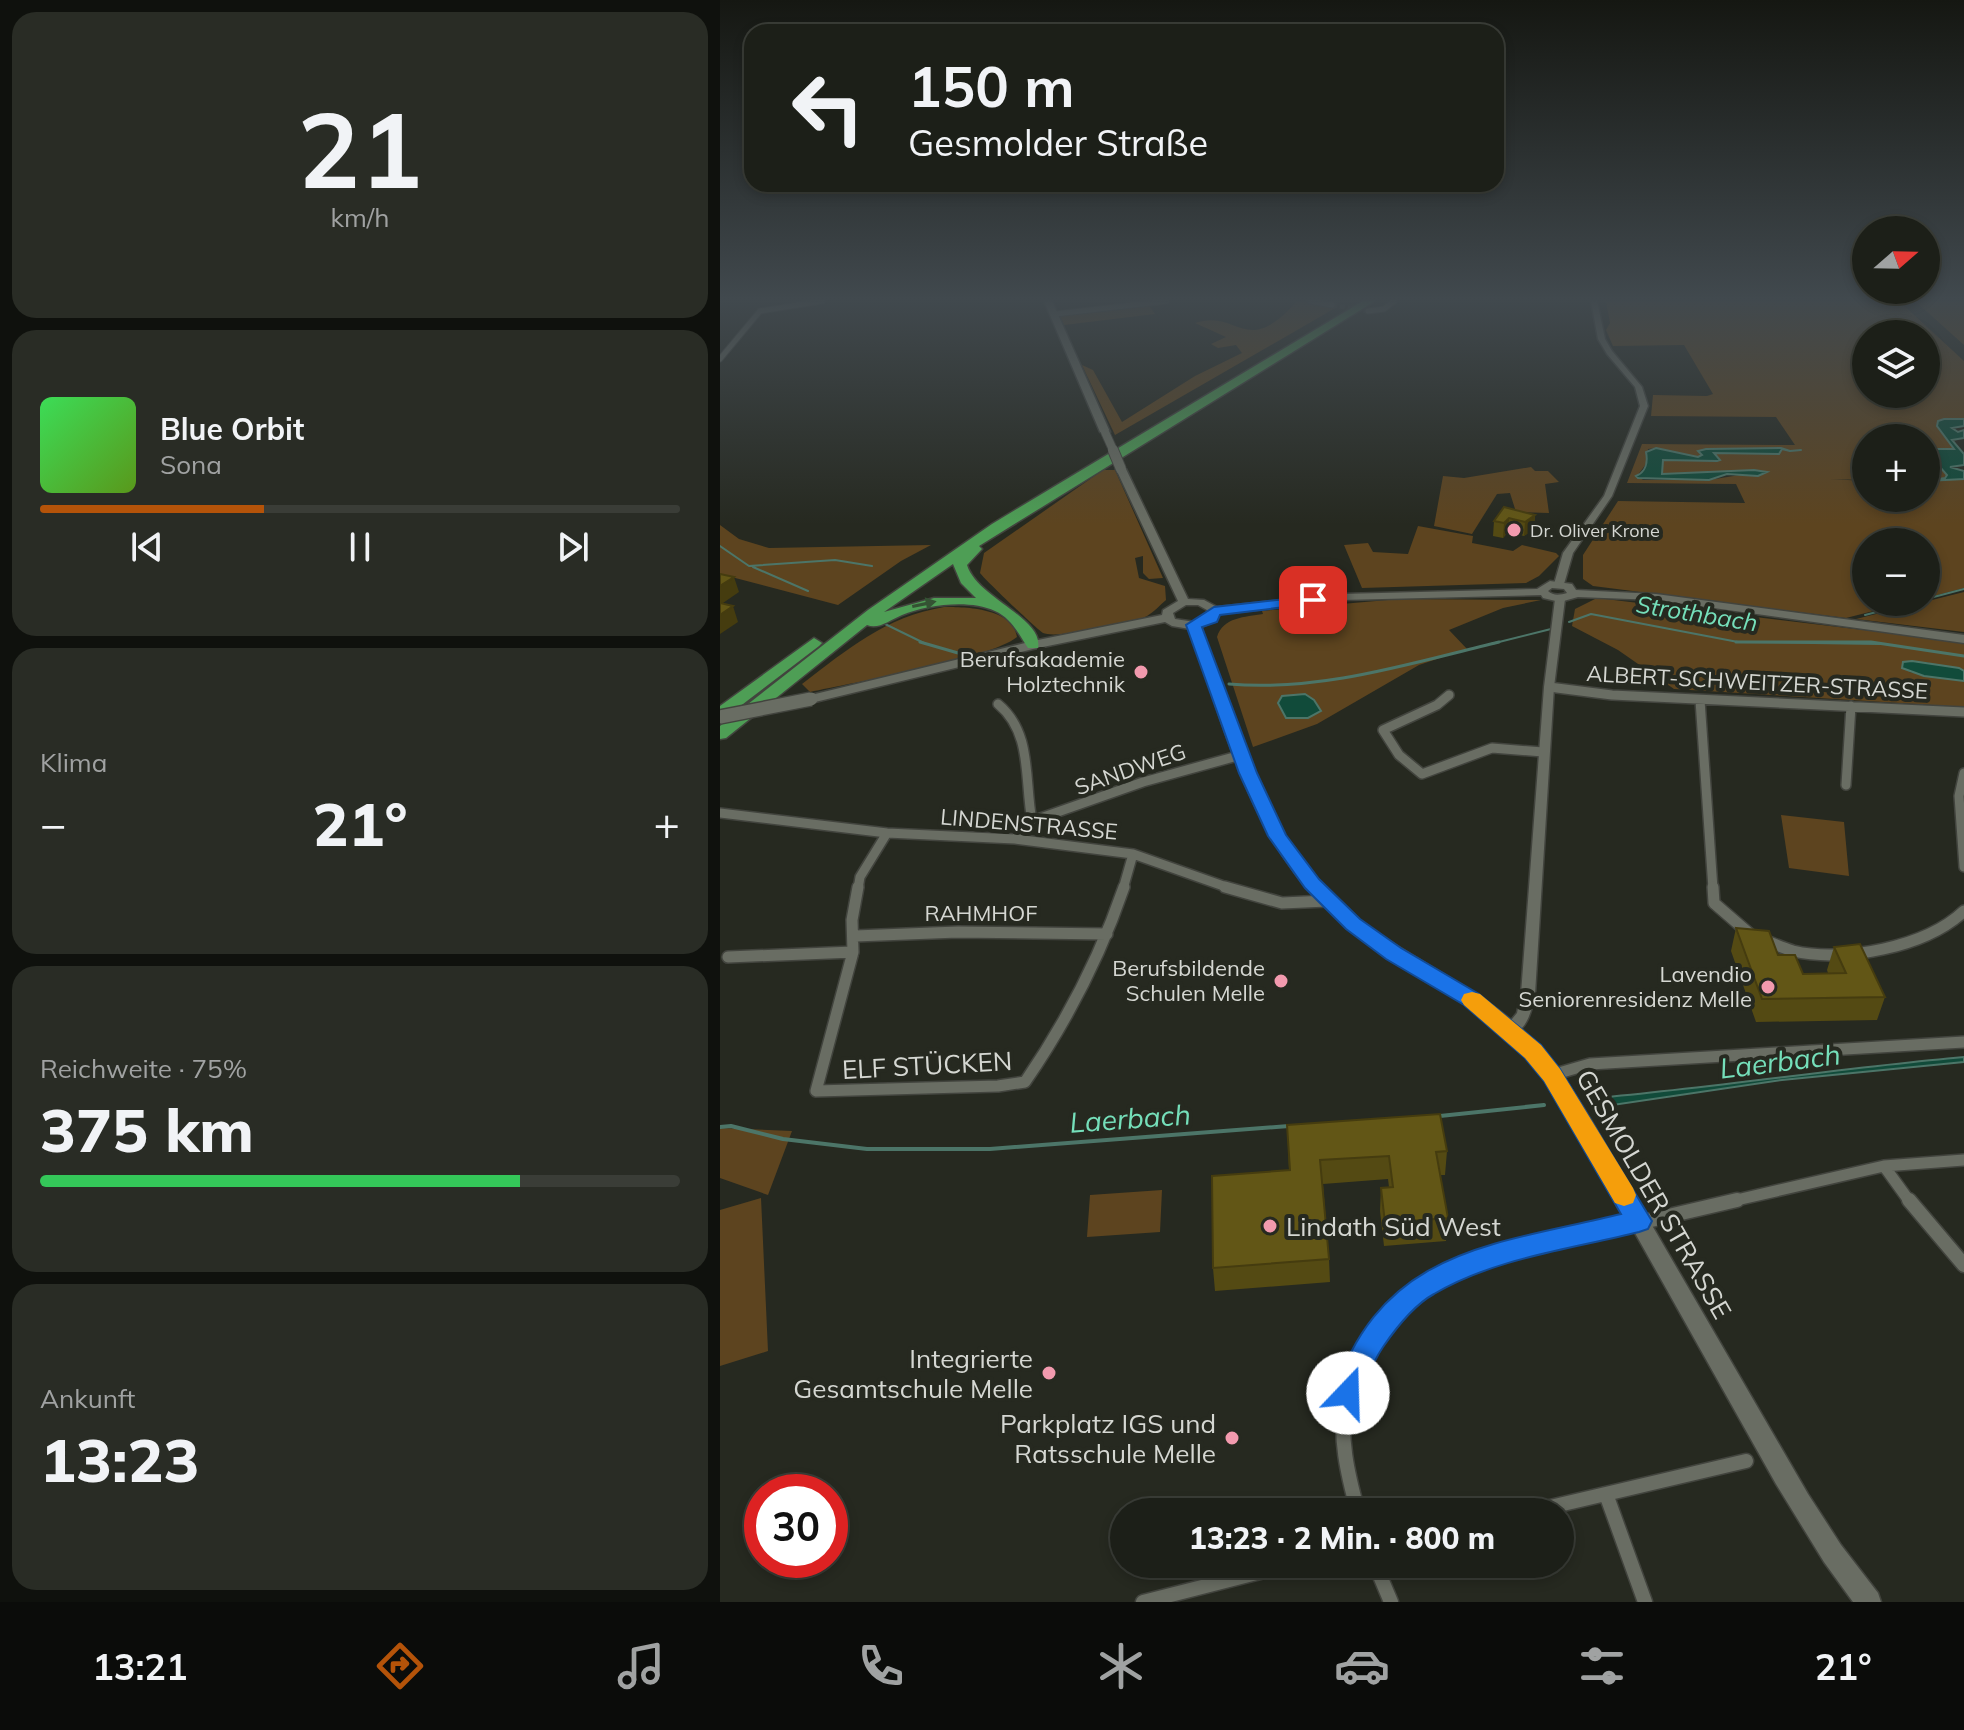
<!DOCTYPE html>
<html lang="de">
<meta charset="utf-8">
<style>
body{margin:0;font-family:Mulish,sans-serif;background:#292c25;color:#f1f3f6;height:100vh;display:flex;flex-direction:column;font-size:30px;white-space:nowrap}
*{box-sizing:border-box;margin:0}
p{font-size:26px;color:#a0a2a2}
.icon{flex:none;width:44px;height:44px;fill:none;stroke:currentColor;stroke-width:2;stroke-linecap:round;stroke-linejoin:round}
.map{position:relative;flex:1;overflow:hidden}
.panel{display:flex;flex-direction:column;gap:12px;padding:12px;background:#0f110d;width:720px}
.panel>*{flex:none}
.top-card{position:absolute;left:24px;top:24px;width:760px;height:168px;border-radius:24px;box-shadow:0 4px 12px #0003,0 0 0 2px #3a3d37;background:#1c1f18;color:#f1f3f6;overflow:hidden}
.needle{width:52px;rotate:70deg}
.buttons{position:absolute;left:1132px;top:216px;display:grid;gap:16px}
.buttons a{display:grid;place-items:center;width:88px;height:88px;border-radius:50%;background:#1c1f18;box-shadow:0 4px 12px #0003,0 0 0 2px #3a3d37;font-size:40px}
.speed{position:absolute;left:24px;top:1474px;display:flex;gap:16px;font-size:40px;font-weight:700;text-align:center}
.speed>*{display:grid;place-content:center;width:104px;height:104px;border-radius:50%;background:#1c1f18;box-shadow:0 4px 12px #0003,0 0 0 2px #3a3d37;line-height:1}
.speed .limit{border:12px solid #d22;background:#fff;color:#111}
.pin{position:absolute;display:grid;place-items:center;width:68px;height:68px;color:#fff;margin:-34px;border-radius:16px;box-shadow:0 4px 12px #0006}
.me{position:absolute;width:88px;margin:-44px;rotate:21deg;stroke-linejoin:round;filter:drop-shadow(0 0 6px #0008)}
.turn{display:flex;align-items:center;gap:28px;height:168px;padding:0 32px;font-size:36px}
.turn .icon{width:104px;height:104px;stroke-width:2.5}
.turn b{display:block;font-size:56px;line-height:68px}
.big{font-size:60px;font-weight:800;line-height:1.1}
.panel .widget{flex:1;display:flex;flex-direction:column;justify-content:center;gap:12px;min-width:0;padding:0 28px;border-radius:24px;background:#292c25}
.panel .dial{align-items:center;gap:0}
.dial b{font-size:104px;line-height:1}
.song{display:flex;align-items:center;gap:24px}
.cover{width:96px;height:96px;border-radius:12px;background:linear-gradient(135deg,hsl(130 70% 55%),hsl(90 70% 35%))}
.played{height:8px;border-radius:4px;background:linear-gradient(90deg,#b45309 35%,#3a3d37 35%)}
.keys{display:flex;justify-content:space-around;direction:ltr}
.heat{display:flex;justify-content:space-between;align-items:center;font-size:44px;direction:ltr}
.charge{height:12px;border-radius:6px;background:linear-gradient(90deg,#34c759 75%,#3a3d37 0)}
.trip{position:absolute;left:390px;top:1498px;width:464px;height:80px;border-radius:40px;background:#1c1f18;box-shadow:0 4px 12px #0003,0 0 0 2px #3a3d37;font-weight:800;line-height:80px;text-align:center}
.tabs{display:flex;height:128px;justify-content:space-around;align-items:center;background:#0b0c0a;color:#a0a2a2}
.tabs .icon{width:56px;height:56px}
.tabs .selected{color:#b45309}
.tabs b{font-size:36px;color:#f1f3f6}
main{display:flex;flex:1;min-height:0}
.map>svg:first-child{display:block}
.green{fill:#5d441f;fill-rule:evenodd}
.water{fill:#114b3a;stroke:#4c7568;stroke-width:2}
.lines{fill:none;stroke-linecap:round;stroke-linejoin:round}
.stream-far2{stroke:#4c7568;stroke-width:2}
.stream-far1{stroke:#4c7568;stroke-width:3}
.stream{stroke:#4c7568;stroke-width:4}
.minor-tunnel{stroke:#40433b;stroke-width:5;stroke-dasharray:5 3;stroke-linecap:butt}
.minor-far3-casing{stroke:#42443e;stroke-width:7}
.minor-far2-casing{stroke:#42443e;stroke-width:12}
.minor-far1-casing{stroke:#42443e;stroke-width:14}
.minor-casing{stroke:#42443e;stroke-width:17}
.tertiary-casing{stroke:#42443e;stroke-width:3}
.secondary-casing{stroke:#42443e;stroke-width:3}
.motorway-casing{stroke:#42443e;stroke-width:3}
.minor-far3{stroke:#696d63;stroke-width:5}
.minor-far2{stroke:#696d63;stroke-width:9}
.minor-far1{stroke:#696d63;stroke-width:11}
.minor{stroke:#696d63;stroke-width:14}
.tertiary{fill:#696d63;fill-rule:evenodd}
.secondary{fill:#696d63;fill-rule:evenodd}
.motorway{fill:#4e9e55;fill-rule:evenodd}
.secondary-bridge-far2-casing{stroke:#42443e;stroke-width:10;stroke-linecap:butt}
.secondary-bridge-far1-casing{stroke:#42443e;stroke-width:12;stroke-linecap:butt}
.secondary-bridge-casing{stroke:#42443e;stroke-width:16;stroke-linecap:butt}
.secondary-bridge-far2{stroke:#696d63;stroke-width:8}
.secondary-bridge-far1{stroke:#696d63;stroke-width:10}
.secondary-bridge{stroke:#696d63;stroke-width:13}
.wall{fill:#544a13}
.shaded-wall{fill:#453c0f}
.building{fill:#625616;stroke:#453c0f;stroke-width:2}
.oneway{fill:#345233}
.route{fill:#1a73e8;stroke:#114b97;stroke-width:2}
.slow{fill:#f59e0b}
.poi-dot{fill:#f29aae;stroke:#262920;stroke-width:3}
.labels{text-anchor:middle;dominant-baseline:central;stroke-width:8;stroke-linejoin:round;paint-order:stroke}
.far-poi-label{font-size:18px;fill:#d5d7d2;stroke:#262920;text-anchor:start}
.poi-label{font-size:22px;fill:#d5d7d2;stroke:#262920;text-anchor:end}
.street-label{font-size:22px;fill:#d5d7d2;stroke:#262920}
.water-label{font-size:24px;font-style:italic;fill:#75dfba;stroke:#262920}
.near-street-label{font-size:26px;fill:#d5d7d2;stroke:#262920}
.near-poi-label{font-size:26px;fill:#d5d7d2;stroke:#262920;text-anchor:end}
.near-water-label{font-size:28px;font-style:italic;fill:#75dfba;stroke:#262920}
</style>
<main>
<section class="panel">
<div class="widget dial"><b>21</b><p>km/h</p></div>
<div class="widget">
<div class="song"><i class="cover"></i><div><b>Blue Orbit</b><p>Sona</p></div></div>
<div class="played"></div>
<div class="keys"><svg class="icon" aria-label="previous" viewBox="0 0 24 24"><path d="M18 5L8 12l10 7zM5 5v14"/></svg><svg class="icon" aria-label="pause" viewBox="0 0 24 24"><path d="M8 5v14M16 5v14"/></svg><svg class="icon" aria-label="next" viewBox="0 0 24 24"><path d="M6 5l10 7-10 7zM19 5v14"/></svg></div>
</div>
<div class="widget"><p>Klima</p>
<div class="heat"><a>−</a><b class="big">21°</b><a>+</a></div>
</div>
<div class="widget"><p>Reichweite · 75%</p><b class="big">375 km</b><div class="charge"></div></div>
<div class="widget"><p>Ankunft</p><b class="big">13:23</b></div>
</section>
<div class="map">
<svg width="1244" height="1602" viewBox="0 0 1244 1602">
<rect width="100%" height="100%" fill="#262920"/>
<path class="green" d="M577,301L617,307L395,435L362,365L373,370L402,422L475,376L522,353L516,345L498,348L491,344L506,337L475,323C519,308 525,360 577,301Z
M886,301H1179L1244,361V419H1224L1227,440L1235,446L1234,449L1207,453L1227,475L1222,479H1206V438H1146V480L1110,479L1146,481V498H1206V481L1244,479V588L1206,598V542H1146V602H1189L1126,618L873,586L863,579V555L898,501L1025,503L1016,484L907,483L922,444L1075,445L1056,417L931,416L933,395L987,396L993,394L964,345L893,346L886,330L890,323ZM1146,334H1206V394H1146ZM936,448L978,457L982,456V449L1062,448L1059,454L990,453L1000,460L997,461L943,459L941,474L1044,471L989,480H923L917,476L926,464L928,449Z
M1195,301H1244V345Z
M428,304L435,314L344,325L340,316Z
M811,467L815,471H828L839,482L825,484L829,513L796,512L790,493L777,494L752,534L714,526L723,476L744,478Z
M383,470H395L443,578L429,579L423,573V556L415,558L419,578L445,586L446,600C440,605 434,612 427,616C414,624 336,639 323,633C318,630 266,581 260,573L264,553Z
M0,525L19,539L49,548L211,545L181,561L118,605L0,574Z
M698,526L753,536L752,543L793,551L802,545L836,553L839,556L819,576L806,583L642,588L624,545L648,543L653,552L688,554Z
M1244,592V632L1136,619Z
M877,598L1244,642V671L1205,662L1189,672L1244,681V707L954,689L898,650L852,626L855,609Z
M679,599L821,600L783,608L729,630L747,649L699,665L597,724L533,747L497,637C503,617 525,617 543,614L542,611Z
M224,607C246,607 293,608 297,637C270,659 131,683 90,692L82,684C128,649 165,617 224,607Z
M1061,815L1124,822L1129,876L1069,868Z
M0,1128L72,1131L48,1195L0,1178Z
M442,1190L440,1232L367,1237L370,1195Z
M41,1198L48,1351L0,1366V1210Z"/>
<path class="water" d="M1224,419H1244V426L1232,428L1238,432L1244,430V438L1232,440L1244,454V465L1230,467L1244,471V479L1206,481L1225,478L1227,475L1207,452L1210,449H1234L1217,426L1218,421Z
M936,448L978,457L982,455L978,451L986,449L1061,448L1070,451L1062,449L1059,454L994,453L1000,460L997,461L943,460L942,474L1034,470L1047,472L1038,476L1007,474L989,480L918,478L916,476C926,472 928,462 926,452Z
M1192,661L1239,668L1244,671V681L1204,676L1182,668L1183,662Z
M585,694L594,700L601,711L588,718H566L558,703L562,696Z
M1244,1057V1062L1062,1080L886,1106L876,1098C999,1087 1121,1068 1244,1057Z"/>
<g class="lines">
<path class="stream-far2" d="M1070,451L1081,450
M0,546L29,566L115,560L152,566
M33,567L88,591
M1206,599L1244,589
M1145,615L1195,602
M849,622L871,614L1018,642L1161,644
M165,624L206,644
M771,644L831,629"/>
<path class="stream-far1" d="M200,642L238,653
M1016,642H1151L1244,656
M509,684C601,692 691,663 779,642"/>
<path class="stream" d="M720,1116L824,1105
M0,1127L11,1126L63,1139L147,1149H270L569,1126"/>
<path class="minor-tunnel" d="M612,305L648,311"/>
<defs>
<path id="minor-far3" d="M590,301L612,305
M648,311L664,309L674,301
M335,314L447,301
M0,359L40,311L102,301"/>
<path id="minor-far2" d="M829,687L892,695L1244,712
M729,695L717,705L663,730L679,755L702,774L772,748L823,752
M980,700L993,889
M278,704C313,733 304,780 312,821L295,839
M1244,773L1239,796L1244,867
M1126,785L1131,706
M0,813L167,833L295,839L413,854L512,889
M312,821L423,782L521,755
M138,889L140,877L167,833
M403,889L413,854"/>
<path id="minor-far1" d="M138,887L132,920L133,952L96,1091L278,1086L305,1082C347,1021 380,957 404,887
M505,887L562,903L607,901
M993,887L994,903L1031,935
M135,936L238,932L387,934
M1044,940C1054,944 1063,948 1073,951C1124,963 1206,947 1244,911
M8,957L133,952
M832,1075L870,1064L1244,1042
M1164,1166L1190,1202
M1008,1202L1164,1166L1244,1160"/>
<path id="minor" d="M1189,1200L1244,1265
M886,1494L925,1602
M638,1512C628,1476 618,1435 626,1397C639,1336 696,1280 755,1261C786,1251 819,1246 850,1239C906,1226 961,1213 1017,1200
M809,1512L1026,1461
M655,1564L671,1602
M423,1602L572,1564"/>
<path id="tertiary" d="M871,301H877L885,339L892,351L922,387L928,406L892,496L853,553L844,584L839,587L834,584L843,553L884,496L920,406L915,387L887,354L878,339Z
M840,596L845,599L834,687L815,994C812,1010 806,1037 785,1034L783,1030L797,1013L801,994L824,687L835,599Z"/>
<path id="secondary" d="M324,301H332L390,432L388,434L380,432Z
M398,467L406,469L468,599L484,600L497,607L622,594L817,589L830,581L852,584L856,590L936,594L1244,635V643L936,600L858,597L840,602L823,598L821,595L622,600L499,614L493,622L481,627C514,717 540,823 609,894C664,949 740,975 798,1026C829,1053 851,1087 872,1122L1088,1494L1121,1545L1158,1593L1161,1602H1133L1104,1562L1056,1484L851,1119C832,1088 812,1057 784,1033C726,984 655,956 600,902C530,833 502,719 470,629L452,626L445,622L313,649L91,703L85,699L87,696L313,641L442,615L443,610L458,601L396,469ZM832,588L844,589L847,593C840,595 833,596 828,591ZM466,605H478L487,610L488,614L475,622L455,619L453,613Z"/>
<path id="motorway" d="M643,301H655L259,546L262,549L247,565C257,598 324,618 318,648H308C299,634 291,618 275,611C249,599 207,605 182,615C170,620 158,630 147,625L6,738L0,739V726L148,610L272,524ZM233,564L241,583L256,598H214L164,612Z
M94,638L102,643L99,646L6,717L0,719V706Z"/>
</defs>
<use href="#minor-far3" class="minor-far3-casing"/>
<use href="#minor-far2" class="minor-far2-casing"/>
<use href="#minor-far1" class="minor-far1-casing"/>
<use href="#minor" class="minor-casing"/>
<use href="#tertiary" class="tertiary-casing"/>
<use href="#secondary" class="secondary-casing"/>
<use href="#motorway" class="motorway-casing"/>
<use href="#minor-far3" class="minor-far3"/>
<use href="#minor-far2" class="minor-far2"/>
<use href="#minor-far1" class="minor-far1"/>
<use href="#minor" class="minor"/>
<use href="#tertiary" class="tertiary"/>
<use href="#secondary" class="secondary"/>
<use href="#motorway" class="motorway"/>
<defs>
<path id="secondary-bridge-far2" d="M385,432L394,452"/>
<path id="secondary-bridge-far1" d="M393,450L401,469"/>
<path id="secondary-bridge" d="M0,717L91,699"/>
</defs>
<use href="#secondary-bridge-far2" class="secondary-bridge-far2-casing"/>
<use href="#secondary-bridge-far1" class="secondary-bridge-far1-casing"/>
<use href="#secondary-bridge" class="secondary-bridge-casing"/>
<use href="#secondary-bridge-far2" class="secondary-bridge-far2"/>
<use href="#secondary-bridge-far1" class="secondary-bridge-far1"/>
<use href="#secondary-bridge" class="secondary-bridge"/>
</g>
<path class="wall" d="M784,507L815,515L814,529L804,536L788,532L783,538L773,536L774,521Z
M1016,928L1058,955L1083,974L1108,973L1107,970L1114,947L1165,997L1157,1020L1036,1022L1011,951Z
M567,1125L727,1151L725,1175H720L728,1218L726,1241L664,1246L660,1211L661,1188L669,1187L668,1179L603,1184L609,1259L610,1282L495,1291L493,1268L569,1170Z"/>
<path class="shaded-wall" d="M815,515L814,529L804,536L805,522Z
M789,518L788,532L783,538L784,523Z
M14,577L19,592L0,605V586Z
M13,606L18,622L0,634V615Z"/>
<path class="building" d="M784,507L815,515L805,522L789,518L784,523L774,521Z
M0,574L14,577L0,586Z
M0,603L13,606L0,615Z
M1016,928L1049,931L1058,955H1075L1083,974L1126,973L1114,947L1140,944L1165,997L1042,999Z
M720,1114L727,1151L716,1152L728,1218L665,1223L661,1188L673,1187L669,1156L600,1160L609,1259L493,1268L492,1176L570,1170L567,1125Z"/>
<defs><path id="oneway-solid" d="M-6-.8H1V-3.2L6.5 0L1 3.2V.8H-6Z" transform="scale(2)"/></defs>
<use class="oneway" href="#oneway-solid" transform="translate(204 604) rotate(-12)"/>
<linearGradient id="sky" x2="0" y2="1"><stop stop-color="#151712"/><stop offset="0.57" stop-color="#41494e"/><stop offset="1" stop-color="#41494e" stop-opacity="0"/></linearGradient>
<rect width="1244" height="525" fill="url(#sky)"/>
<path class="route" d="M593,596L598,597V603L500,615L497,622L482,627L537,773L566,835L599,879L640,919L681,948L759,994L821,1045L840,1069L932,1221L928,1229L919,1232C851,1249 775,1258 714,1294C694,1305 676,1328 663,1347C651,1364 646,1383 638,1402L628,1406L618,1402L614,1393C662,1248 773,1245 901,1214L824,1081L805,1058L744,1005L666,959L626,929L585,888L548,836L519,773L466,625L494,607Z"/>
<path class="slow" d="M752,992L760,994L821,1045L840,1069L913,1188L916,1195L913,1203L904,1206L895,1203L824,1081L805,1058L744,1005L741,1000L744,994Z"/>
<g class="poi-dot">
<circle cx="794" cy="530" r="8"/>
<circle cx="421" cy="672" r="8"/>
<circle cx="561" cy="981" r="8"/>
<circle cx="1048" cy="987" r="8"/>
<circle cx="550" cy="1226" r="8"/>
<circle cx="329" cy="1373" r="8"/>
<circle cx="512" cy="1438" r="8"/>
</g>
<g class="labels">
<g class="far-poi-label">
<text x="810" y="530">Dr. Oliver Krone</text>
</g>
<g class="poi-label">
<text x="405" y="659">Berufsakademie<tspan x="405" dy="25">Holztechnik</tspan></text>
<text x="545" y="968">Berufsbildende<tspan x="545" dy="25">Schulen Melle</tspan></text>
<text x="1032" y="974">Lavendio<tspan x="1032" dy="25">Seniorenresidenz Melle</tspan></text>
</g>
<g class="street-label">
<text transform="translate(1037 682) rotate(3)">ALBERT-SCHWEITZER-STRASSE</text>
<text transform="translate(410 769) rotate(-19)">SANDWEG</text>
<text transform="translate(309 824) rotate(5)">LINDENSTRASSE</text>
<text x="261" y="913">RAHMHOF</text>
</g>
<g class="water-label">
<text transform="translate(977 613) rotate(9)">Strothbach</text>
</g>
<g class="near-street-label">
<text transform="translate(207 1065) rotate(-3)">ELF STÜCKEN</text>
<text transform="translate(934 1194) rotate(60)">GESMOLDER STRASSE</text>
</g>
<g class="near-poi-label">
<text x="566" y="1226" text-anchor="start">Lindath Süd West</text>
<text x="313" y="1358">Integrierte<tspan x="313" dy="30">Gesamtschule Melle</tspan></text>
<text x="496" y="1423">Parkplatz IGS und<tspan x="496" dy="30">Ratsschule Melle</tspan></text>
</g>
<g class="near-water-label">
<text transform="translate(1060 1061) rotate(-7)">Laerbach</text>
<text transform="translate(410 1118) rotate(-4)">Laerbach</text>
</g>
</g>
</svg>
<div class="buttons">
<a><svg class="needle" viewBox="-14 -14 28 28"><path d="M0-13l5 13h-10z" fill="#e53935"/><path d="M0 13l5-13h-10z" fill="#a0a2a2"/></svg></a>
<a><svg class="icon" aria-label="layers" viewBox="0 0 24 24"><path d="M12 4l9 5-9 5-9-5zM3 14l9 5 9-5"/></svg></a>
<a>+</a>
<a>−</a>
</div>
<div class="speed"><div class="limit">30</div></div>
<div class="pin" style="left:593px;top:600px;background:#d93025"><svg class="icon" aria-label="arrive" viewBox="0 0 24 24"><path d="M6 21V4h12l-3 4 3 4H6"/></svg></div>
<svg class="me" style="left:628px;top:1393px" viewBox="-20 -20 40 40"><circle r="19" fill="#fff"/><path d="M0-13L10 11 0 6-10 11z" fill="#1a73e8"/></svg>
<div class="trip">13:23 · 2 Min. · 800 m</div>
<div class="top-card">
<div class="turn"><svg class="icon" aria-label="left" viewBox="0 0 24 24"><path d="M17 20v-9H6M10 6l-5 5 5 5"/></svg><div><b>150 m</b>Gesmolder Straße</div></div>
</div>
</div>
</main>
<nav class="tabs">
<b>13:21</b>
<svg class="icon selected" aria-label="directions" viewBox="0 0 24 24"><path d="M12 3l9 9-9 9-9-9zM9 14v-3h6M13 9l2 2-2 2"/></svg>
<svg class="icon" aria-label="music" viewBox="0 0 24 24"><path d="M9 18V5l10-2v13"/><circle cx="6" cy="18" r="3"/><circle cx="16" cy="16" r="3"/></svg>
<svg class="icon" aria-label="phone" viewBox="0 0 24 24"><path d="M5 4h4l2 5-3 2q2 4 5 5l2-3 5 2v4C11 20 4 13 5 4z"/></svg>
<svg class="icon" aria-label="climate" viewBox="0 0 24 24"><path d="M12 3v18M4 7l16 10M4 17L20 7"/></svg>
<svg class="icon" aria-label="car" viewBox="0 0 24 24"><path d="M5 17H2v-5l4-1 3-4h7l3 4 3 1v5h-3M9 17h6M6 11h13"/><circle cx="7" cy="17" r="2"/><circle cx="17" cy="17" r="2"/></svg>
<svg class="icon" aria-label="filters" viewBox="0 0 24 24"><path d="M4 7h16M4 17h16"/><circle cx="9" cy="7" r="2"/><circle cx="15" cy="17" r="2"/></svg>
<b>21°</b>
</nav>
